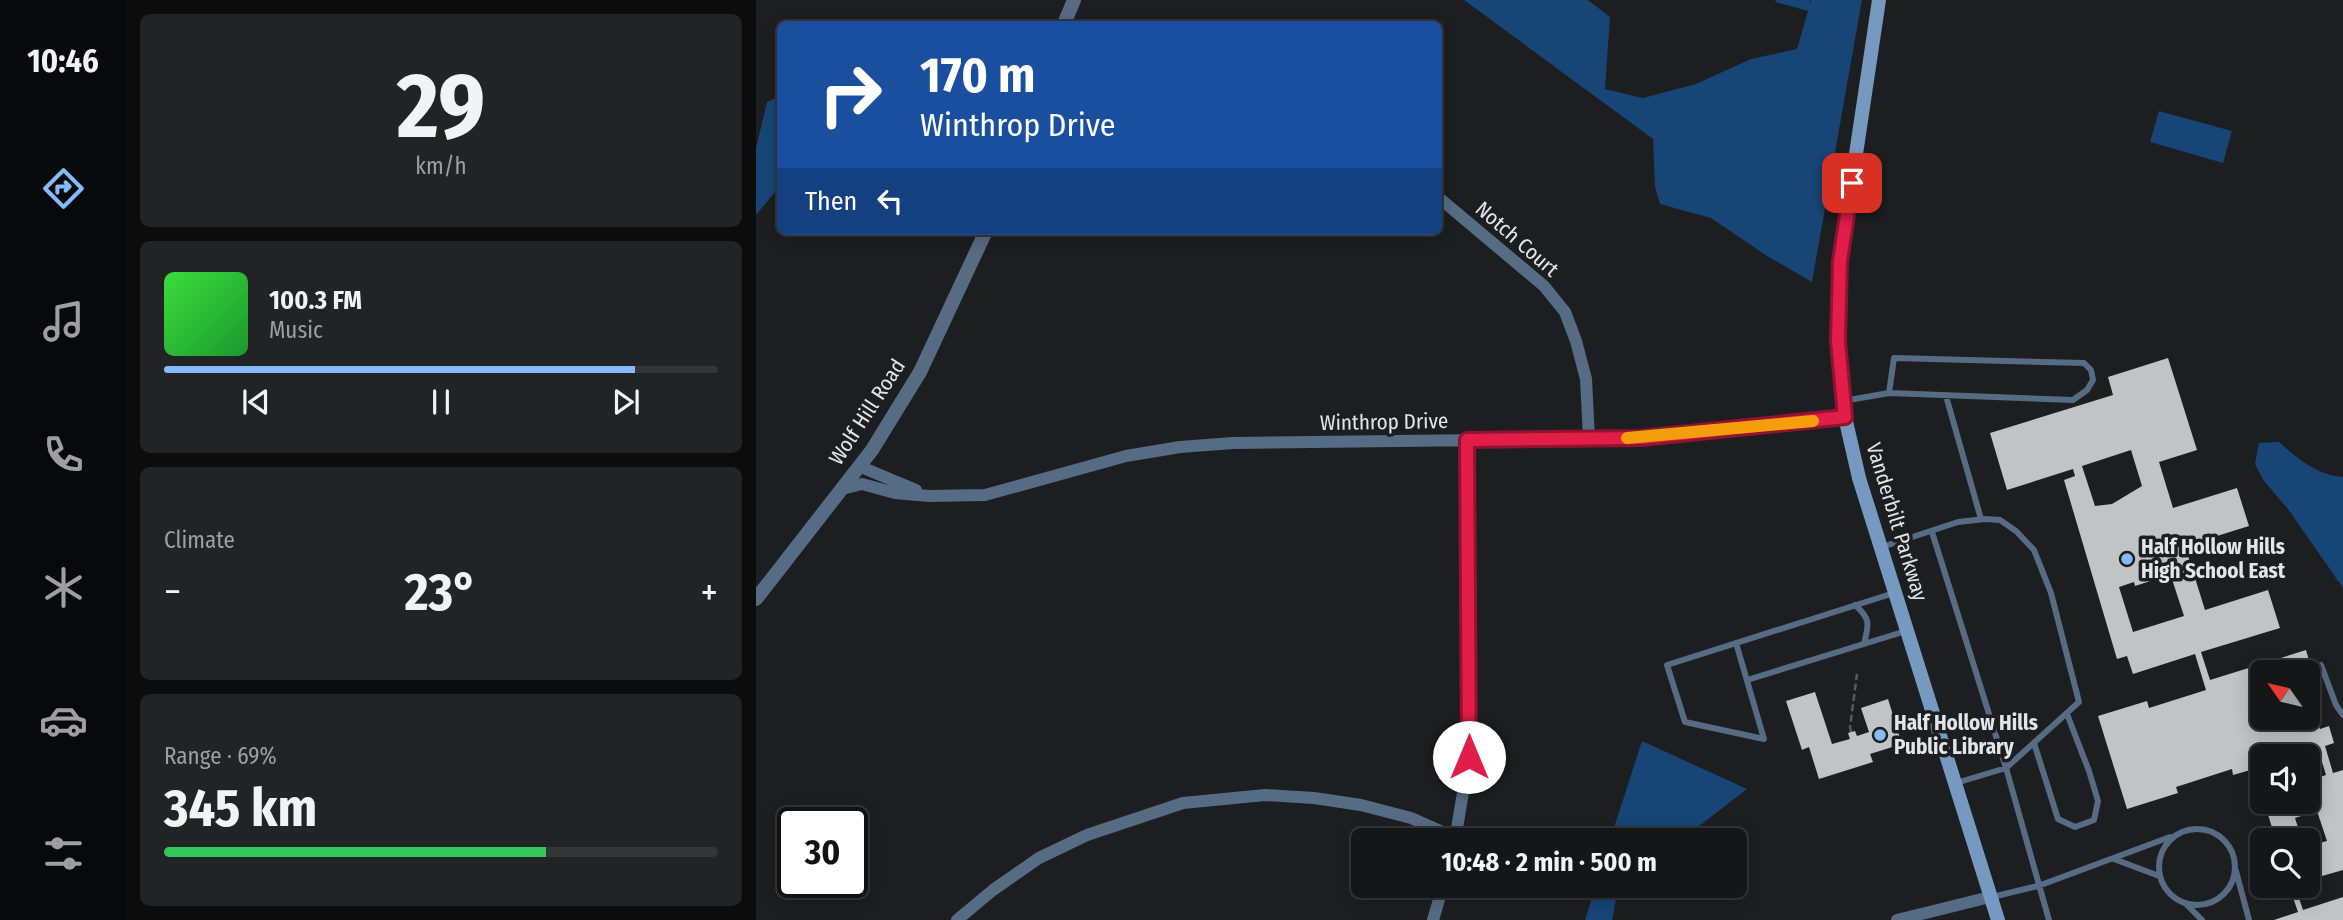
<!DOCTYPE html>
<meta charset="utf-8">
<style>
body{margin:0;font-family:"Fira Sans Condensed",sans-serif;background:#222325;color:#f1f3f6;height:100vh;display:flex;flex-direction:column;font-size:26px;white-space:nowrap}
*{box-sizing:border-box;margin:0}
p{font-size:23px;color:#9d9fa2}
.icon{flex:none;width:38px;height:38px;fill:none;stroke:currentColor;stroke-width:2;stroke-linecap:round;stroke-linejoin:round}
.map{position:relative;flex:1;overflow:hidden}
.drawer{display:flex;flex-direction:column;gap:14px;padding:14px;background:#0c0c0d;width:630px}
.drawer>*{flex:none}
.hud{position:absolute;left:21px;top:21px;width:665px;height:214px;border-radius:10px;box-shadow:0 4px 18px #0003,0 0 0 2px #343537;background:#1a4fa0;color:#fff;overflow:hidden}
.needle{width:46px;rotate:304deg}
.tools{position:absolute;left:1494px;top:660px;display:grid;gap:14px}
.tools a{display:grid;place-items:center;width:70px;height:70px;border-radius:10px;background:#151618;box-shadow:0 4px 18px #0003,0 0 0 2px #343537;font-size:35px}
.speed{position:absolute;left:21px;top:807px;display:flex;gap:14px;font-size:35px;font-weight:700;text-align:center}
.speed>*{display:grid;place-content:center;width:91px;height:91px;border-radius:50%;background:#151618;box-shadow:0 4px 18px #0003,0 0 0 2px #343537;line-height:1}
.speed .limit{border:4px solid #111;border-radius:10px;background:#fff;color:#111}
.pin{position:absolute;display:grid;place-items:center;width:60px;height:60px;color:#fff;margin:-30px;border-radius:14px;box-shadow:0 4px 10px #0006}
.me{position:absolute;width:77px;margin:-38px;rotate:0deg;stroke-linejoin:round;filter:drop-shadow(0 0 5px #0008)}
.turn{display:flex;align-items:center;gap:24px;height:147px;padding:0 28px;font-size:32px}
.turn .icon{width:91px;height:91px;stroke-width:2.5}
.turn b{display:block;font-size:49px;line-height:60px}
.then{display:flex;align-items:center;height:66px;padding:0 28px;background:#0003;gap:14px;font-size:26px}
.big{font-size:52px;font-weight:700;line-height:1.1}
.drawer .card{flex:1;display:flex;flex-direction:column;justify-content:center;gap:10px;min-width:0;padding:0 24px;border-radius:10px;background:#222325}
.drawer .dial{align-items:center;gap:0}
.dial b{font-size:91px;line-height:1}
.song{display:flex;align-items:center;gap:21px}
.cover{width:84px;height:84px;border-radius:10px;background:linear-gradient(135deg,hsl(120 70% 55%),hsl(130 70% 35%))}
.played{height:7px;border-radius:4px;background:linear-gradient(90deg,#85bbfb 85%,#343537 85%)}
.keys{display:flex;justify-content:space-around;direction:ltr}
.heat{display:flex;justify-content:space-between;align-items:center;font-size:38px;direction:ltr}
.charge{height:10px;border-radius:5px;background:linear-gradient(90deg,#34c759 69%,#343537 0)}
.trip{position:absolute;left:595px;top:828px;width:396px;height:70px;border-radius:10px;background:#151618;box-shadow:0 4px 18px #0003,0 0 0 2px #343537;font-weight:700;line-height:70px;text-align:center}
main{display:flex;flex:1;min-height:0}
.tab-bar{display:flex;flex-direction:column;width:126px;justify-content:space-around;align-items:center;background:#08090a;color:#9d9fa2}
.tab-bar .icon{width:49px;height:49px}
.tab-bar .selected{color:#85bbfb}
.tab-bar b{font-size:32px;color:#f1f3f6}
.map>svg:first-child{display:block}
.green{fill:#174576}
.building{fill:#c1c3c5;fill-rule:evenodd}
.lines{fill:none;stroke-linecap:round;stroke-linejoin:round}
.path{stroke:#595a5c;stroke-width:2.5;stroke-dasharray:7 3.5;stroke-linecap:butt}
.service{stroke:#566c85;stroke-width:6}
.minor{stroke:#566c85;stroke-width:12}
.tertiary{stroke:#566c85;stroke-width:14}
.secondary{stroke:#7699c1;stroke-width:14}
.route-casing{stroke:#92132f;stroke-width:18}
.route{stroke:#e11d48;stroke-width:12}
.slow{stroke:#f59e0b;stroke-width:12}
.poi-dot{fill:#85bbfb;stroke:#1c1e20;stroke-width:2.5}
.labels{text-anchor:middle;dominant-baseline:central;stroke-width:7;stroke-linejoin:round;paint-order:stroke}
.street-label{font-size:21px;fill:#e4e5e6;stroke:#1c1e20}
.poi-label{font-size:21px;font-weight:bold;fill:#e4e5e6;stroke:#1c1e20;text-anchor:start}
</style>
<main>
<nav class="tab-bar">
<b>10:46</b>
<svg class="icon selected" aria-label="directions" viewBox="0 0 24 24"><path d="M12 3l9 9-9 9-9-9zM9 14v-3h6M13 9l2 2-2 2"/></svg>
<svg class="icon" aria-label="music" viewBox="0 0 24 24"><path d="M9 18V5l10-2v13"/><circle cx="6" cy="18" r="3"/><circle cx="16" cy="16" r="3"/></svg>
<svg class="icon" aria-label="phone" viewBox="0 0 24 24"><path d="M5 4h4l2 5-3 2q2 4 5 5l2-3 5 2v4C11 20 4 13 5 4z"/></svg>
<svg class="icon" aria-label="climate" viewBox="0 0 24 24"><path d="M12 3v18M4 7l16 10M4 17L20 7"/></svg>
<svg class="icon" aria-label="car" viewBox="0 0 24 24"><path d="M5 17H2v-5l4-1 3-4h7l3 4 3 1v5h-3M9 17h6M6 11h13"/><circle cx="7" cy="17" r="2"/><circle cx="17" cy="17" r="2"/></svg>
<svg class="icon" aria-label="filters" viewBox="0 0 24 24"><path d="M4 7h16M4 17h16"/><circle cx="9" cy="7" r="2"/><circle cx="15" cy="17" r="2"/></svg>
</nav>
<section class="drawer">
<div class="card dial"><b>29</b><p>km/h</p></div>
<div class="card">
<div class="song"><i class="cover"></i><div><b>100.3 FM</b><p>Music</p></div></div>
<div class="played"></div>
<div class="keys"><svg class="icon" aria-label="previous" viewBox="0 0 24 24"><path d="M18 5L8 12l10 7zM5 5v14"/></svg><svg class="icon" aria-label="pause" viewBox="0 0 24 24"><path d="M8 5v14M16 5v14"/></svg><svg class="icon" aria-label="next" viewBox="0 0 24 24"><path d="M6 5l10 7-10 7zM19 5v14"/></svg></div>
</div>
<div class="card"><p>Climate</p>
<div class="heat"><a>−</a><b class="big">23°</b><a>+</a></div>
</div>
<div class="card"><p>Range · 69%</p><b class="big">345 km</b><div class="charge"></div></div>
</section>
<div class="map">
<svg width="1587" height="920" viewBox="0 0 1587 920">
<rect width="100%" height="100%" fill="#1c1e20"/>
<path class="green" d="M708,0H832L854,17L849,89L887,98L940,84L995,59L1041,49L1052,11L1019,2L1020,0H1054V5L1055,0H1106L1056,282L1011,256L955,218L904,204L899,187L897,139Z
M24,96V186L0,215V148L11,102Z
M1403,111L1476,131L1467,163L1394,142Z
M1523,442C1540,458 1563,476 1587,477V588L1532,509L1508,481L1499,464L1503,443Z
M886,741L991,789L925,840H854Z
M840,886H866L862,889L856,920H829Z"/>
<path class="building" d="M1412,358L1441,450L1403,462L1417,508L1481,488L1493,526L1429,546L1449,610L1512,590L1524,628L1445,652L1454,680L1550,650L1555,667L1545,670L1546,672H1507V718H1552L1553,694L1564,729L1573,726L1578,743L1569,746L1577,773L1587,770V870L1552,880V846L1571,841L1561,811L1539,818L1546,840H1520L1508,802H1552V781L1570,775L1562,749L1541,756H1507V796L1498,769L1477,775L1476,769L1420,787L1422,793L1371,809L1342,716L1391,701L1393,708L1450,690L1439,654L1377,674L1371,656L1361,659L1308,480L1319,476L1317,469L1251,490L1234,433L1357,395L1352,377ZM1375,450L1386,486L1356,504L1339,506L1326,466ZM1413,570L1428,616L1377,632L1363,587L1378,582L1379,586L1404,578L1402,573Z
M1059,692L1076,744L1094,739L1092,733L1095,732L1099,731L1101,736L1113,732L1105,708L1132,699L1146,744L1114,754L1117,762L1063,779L1053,747L1046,750L1030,701Z
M1533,886H1539L1547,910L1587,897V920H1518L1542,912Z"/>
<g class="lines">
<path class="path" d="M1095,732L1094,727L1101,674"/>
<path class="service" d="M1190,396L1225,519
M1087,401L1133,393L1317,400L1331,390L1337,380L1335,370L1328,363L1138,358L1133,393
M1176,532L1250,768L1293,920
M1126,547L1202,522L1229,519L1244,520L1260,531L1278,550L1295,593L1323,702L1250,768L1200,783
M1099,605C1115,619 1113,624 1108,644
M980,643L1008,739L929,722L911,665L1138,593
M1565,665L1580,705L1587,715
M991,680L1150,631
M1278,743L1302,819L1319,827L1338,820L1342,801L1333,771L1311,714
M1403 867a38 38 0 1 1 76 0a38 38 0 1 1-76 0Z
M1358,859L1403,876
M1480,871L1493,920
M1236,897L1282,886L1414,837
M1431,905L1446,920"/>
<path class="minor" d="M682,197L788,286L809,312L820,341L830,379L833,438
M105,467L160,490
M86,489L106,484L139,493L173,496L229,495L370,456L424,447L477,443L885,438L1089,417
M699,840L713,757L711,440
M201,920L237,890L283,858L331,835L427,803L509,795L558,798L605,805L655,818L700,838
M677,920L687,886
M1141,920L1234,897"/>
<path class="tertiary" d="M308,24L318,0
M0,599L116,450L164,372L230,231"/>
<path class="secondary" d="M1123,0L1084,261L1081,341L1089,417L1103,478L1242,920"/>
</g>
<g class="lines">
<defs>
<path id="route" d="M713,757L711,440L885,438L1089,417L1082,341L1084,261L1096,183"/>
</defs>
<use href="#route" class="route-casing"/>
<use href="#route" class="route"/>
<path class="slow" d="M871,438L1057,421"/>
</g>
<g class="poi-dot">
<circle cx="1371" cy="559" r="7"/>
<circle cx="1124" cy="735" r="7"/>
</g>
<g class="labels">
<g class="street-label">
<text transform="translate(761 239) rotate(41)">Notch Court</text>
<text transform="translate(111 412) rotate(-57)">Wolf Hill Road</text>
<text transform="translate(628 422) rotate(-1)">Winthrop Drive</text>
<text transform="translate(1141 522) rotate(73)">Vanderbilt Parkway</text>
</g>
<g class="poi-label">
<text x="1385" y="547">Half Hollow Hills<tspan x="1385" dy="24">High School East</tspan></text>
<text x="1138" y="723">Half Hollow Hills<tspan x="1138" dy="24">Public Library</tspan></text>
</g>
</g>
</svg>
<div class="tools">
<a><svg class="needle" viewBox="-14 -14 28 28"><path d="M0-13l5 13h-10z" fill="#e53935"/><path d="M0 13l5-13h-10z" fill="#9d9fa2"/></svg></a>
<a><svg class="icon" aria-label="sound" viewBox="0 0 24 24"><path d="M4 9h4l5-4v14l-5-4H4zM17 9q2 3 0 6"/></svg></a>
<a><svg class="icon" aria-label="search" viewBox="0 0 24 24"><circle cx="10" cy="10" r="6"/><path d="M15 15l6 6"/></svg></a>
</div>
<div class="speed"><div class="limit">30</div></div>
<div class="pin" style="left:1096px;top:183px;background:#d93025"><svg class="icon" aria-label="arrive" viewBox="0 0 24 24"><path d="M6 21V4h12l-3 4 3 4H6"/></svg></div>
<svg class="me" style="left:713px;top:757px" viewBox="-20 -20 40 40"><circle r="19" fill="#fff"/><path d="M0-13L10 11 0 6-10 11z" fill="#e11d48"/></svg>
<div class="trip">10:48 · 2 min · 500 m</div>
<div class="hud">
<div class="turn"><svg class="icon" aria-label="right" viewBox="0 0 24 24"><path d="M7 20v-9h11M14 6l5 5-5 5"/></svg><div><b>170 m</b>Winthrop Drive</div></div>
<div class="then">Then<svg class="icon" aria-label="left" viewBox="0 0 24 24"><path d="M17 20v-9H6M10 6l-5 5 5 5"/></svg></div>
</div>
</div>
</main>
